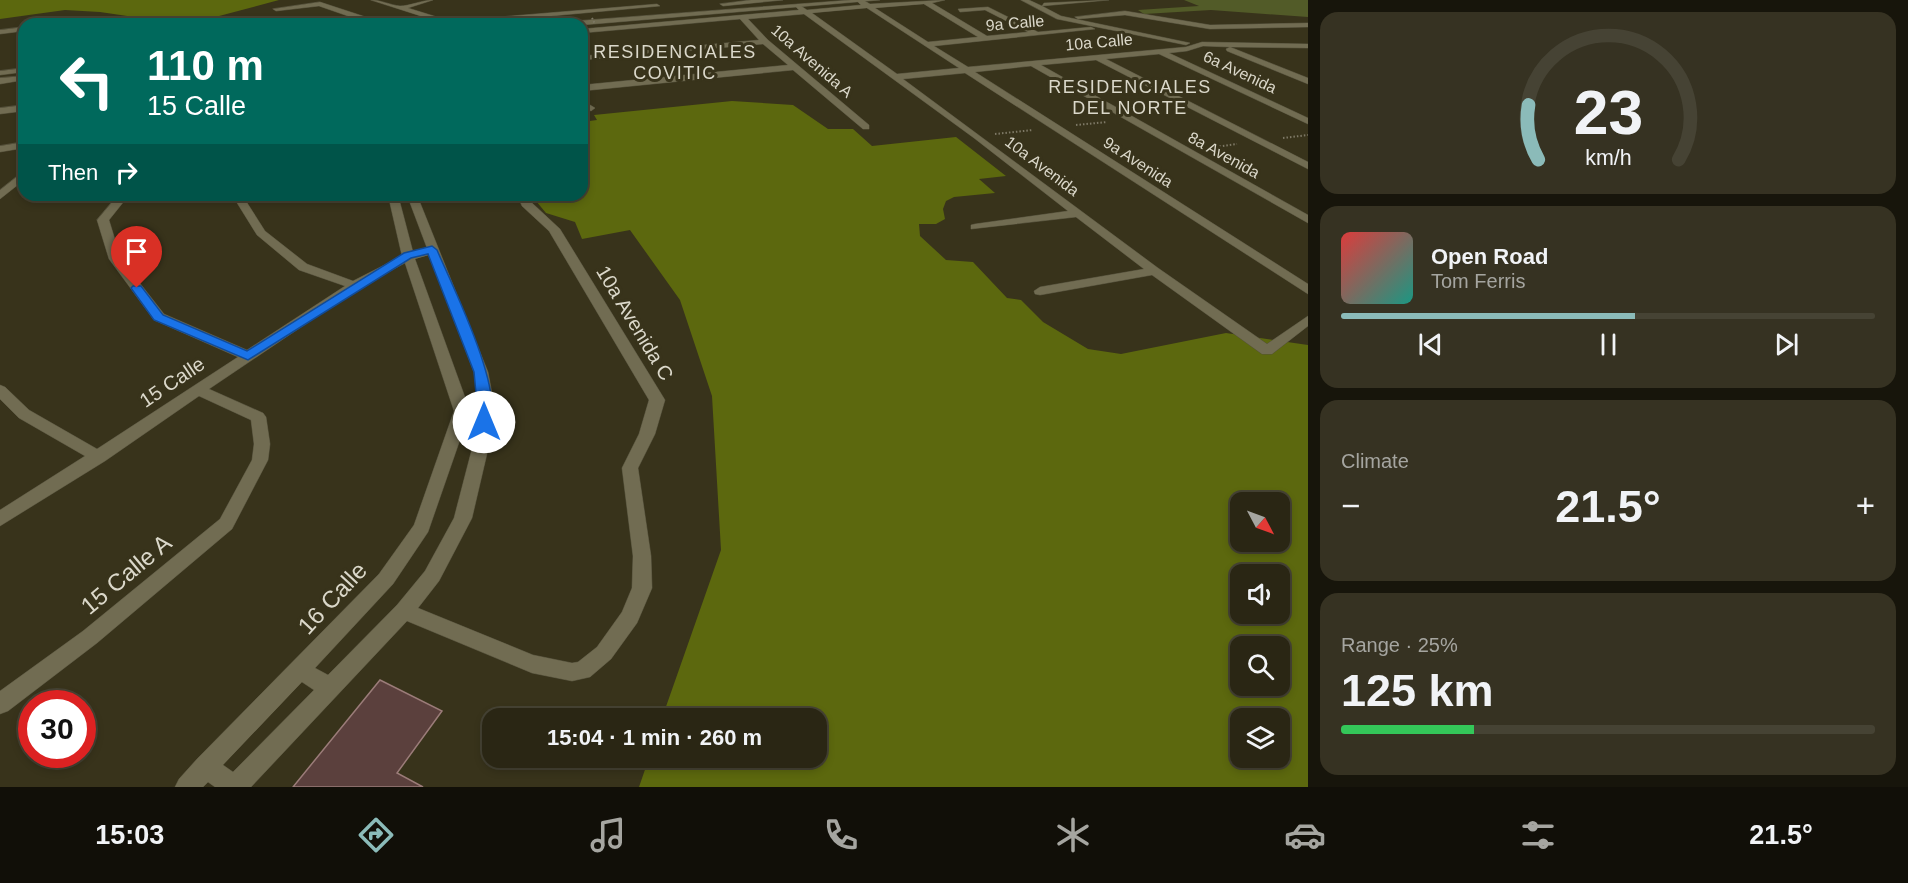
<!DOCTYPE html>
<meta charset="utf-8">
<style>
body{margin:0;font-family:Helvetica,sans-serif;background:#363222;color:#f1f3f6;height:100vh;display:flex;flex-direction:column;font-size:22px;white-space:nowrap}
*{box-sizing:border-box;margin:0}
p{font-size:20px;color:#a5a5a0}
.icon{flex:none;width:33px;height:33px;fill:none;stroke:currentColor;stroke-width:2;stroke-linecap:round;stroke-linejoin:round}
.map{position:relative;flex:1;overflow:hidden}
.sheet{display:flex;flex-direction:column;gap:12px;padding:12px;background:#17150b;width:600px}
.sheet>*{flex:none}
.hud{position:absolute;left:18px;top:18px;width:570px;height:183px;border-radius:18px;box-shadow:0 3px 9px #0003,0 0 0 2px #464334;background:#00695c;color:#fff;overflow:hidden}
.needle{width:39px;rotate:131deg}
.buttons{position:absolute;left:1230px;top:492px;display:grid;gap:12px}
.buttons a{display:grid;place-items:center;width:60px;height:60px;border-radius:12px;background:#2a2614;box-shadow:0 3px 9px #0003,0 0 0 2px #464334;font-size:30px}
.speed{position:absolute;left:18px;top:690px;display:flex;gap:12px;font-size:30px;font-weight:700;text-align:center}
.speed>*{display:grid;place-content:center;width:78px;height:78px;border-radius:50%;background:#2a2614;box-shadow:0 3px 9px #0003,0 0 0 2px #464334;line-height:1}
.speed .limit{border:9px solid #d22;background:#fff;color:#111}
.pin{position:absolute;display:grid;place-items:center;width:51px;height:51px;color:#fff;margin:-62px -26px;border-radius:50% 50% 50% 0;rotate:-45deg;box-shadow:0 0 6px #0007}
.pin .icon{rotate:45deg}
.me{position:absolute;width:66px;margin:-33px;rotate:0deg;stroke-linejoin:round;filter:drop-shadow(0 0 4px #0008)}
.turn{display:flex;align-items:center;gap:21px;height:126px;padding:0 30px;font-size:27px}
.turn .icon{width:78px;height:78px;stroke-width:2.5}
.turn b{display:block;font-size:42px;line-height:51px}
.then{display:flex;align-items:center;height:57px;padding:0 30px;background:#0003;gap:12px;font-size:22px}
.big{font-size:45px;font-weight:700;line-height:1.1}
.sheet .card{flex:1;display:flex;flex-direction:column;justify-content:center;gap:9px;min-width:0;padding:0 21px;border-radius:18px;background:#363222}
.sheet .dial{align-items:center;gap:0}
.dial svg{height:156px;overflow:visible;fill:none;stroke:#464334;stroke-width:7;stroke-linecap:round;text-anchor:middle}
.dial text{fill:#f1f3f6;stroke:none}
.song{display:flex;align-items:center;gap:18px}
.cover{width:72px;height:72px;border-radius:9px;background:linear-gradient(135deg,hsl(0 70% 55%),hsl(170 70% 35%))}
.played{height:6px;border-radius:3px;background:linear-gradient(90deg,#8bbbb9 55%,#464334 55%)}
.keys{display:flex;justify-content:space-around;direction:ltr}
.heat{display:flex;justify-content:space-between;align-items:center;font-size:33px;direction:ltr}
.charge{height:9px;border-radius:4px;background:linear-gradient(90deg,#34c759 25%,#464334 0)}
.trip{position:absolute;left:482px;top:708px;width:345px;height:60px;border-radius:18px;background:#2a2614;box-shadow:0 3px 9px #0003,0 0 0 2px #464334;font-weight:700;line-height:60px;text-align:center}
.dock{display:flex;height:96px;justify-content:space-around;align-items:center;background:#110f08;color:#a5a5a0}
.dock .icon{width:42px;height:42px}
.dock .current{color:#8bbbb9}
.dock b{font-size:27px;color:#f1f3f6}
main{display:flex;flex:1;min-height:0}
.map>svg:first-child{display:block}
.green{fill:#525b28}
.forest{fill:#5c680e;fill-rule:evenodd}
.building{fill:#5b403d;stroke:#9b7c79;stroke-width:1.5}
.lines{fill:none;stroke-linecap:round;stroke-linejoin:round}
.minor-casing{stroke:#54503b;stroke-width:1}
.tertiary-casing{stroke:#54503b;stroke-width:1}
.path{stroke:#7e7966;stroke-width:2;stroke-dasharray:1.5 2;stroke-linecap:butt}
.minor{fill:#716c52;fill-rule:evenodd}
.tertiary{fill:#716c52;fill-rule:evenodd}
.path-bridge{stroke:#7e7966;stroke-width:2;stroke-dasharray:1.5 2;stroke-linecap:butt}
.route{fill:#1a73e8;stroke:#114b97;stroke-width:1.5}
.labels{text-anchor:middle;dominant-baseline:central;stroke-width:6;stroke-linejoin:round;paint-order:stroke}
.far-street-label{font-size:16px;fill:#dbd8ca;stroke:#38331b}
.far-neighbourhood-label{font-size:18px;letter-spacing:1.5px;fill:#dbd8ca;stroke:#38331b}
.street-label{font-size:20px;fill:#dbd8ca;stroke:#38331b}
.near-street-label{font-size:24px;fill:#dbd8ca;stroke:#38331b}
</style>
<main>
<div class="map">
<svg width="1308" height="787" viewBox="0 0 1308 787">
<rect width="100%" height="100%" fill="#38331b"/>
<path class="green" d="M1184,0H1308V17L1211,10L1144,14L1138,10L1199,6Z"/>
<path class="forest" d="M0,0H279L204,20L168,22L100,12L65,10L0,19Z
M732,101L793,105L828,129H853L872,146L956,137L1006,176L979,179L995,193L954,197L946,201L943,209L945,219L936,224H919L920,236L946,260L973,262L1007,298L1021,300L1043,322L1088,349L1121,354L1226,333L1308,345V787H639L649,758H816V718H662L721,550L712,396L680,300L630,230L582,239L575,222L546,213L531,195H582V122L597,120L594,115ZM1240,502H1280V542H1240ZM1240,574H1280V614H1240ZM1240,646H1280V686H1240ZM1240,718H1280V758H1240Z"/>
<path class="building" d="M380,680L442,711L397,773L423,787H293Z"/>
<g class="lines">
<defs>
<path id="minor" d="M371,0C381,0 390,5 400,6C410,6 422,0 433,0L408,8L450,21L657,4L660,6L464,24H434L439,22Z
M751,0H783L723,6L720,4Z
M863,0L870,4L945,0L932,3L987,36L1028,32L985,10L960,12L958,9L988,7L1038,32L1091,27L1095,29L934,46L968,67L1186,47L1202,42L1308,44V48L1230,47L1308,78V84L1227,51L1226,49L1230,47L1203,46L1187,51L1169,53L1308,118V124L1159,54L1106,59L1308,162V169L1096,60L1041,65L1308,215V223L1031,66L975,72L1308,284V294L965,73L903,79L1158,268L1267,344L1308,316V326L1272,354H1262L1152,275L1040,295L1035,294L1034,291L1040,287L1144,269L1076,217L971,229V225L975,224L1068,211L974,138L804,14L748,19L768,40L869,125V129H863L793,70L582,91V85L788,65L763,44L582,60V56L759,40L740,19L582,33V29L799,10L795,6L798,4L807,10L861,5L857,1ZM924,4L978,37L928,42L875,8ZM867,8L959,68L897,74L812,13Z
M1021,0H1029L1042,6L1044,3L1109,0L1042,6L1061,16L1190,43L1186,45L1057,19Z
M320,2L381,22L382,24H371L319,6L276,11L273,9Z
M1125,11L1210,25L1308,23V27L1210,29L1125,15L1078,19L1075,17Z
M24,27V31L0,34V30Z
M24,76V80L0,84V78Z
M582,100L595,108L591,111L582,107Z
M24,105V111L0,114V108Z
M24,142V148L0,152V146Z
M24,171V180L0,199V190Z
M118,195H129L109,220L121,259L164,314L247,350L345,286L299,270L257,235L234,198L236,195H246L244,198L265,231L307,264L353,281L402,256L388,195H398L413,252L427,248L407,195H417L488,372L494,404L490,441L472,518L439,581L418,608L533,655L572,663L578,662L597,647L622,612L632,588L633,556L622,468L639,434L649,400L549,231L522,206L517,195H527L531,202L560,229L665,400L655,434L638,468L651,556L652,588L637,623L611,659L590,677L572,681L532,673L407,621L251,787H215L208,782L203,787H175L179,779L197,759L379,574L414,525L454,411L405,263L362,286L209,389L263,413L266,417L270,444L268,460L232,529L97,643L8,711L0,714V691L83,631L220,519L252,460L254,444L251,420L199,396L105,461L0,526V510L85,456L19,418L0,399V385L5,387L29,410L97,449L238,357L154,320L109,259L97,220ZM429,255L474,372L478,404L474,441L454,518L425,571L397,605L328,675L315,668L393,584L428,532L470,411L415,259ZM302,682L314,690L233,772L223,765Z"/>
<path id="tertiary" d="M851,0H880L582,25L559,24L563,22Z
M24,68V72L0,75V71Z"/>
</defs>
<use href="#minor" class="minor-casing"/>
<use href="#tertiary" class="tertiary-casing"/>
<path class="path" d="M1076,125L1107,122
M995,134L1033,130
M1283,138L1308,135
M1209,148L1237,144"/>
<use href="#minor" class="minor"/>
<use href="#tertiary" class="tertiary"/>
<path class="path-bridge" d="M592,18L595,24"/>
</g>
<path class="route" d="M432,246L437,250C452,285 506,393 489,426H479L474,372L428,254L411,258L248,360L154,320L131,288L133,286H141L163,315L247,351L404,253Z"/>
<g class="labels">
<g class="far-street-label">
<text transform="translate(1015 23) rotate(-5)">9a Calle</text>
<text transform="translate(1099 42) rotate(-5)">10a Calle</text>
<text transform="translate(812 61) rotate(41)">10a Avenida A</text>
<text transform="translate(1240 72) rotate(25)">6a Avenida</text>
<text transform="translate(1224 155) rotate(29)">8a Avenida</text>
<text transform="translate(1138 162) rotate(33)">9a Avenida</text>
<text transform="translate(1042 166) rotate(37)">10a Avenida</text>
</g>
<g class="far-neighbourhood-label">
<text x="675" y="52">RESIDENCIALES<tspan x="675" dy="21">COVITIC</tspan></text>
<text x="1130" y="87">RESIDENCIALES<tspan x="1130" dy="21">DEL NORTE</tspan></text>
</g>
<g class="street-label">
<text transform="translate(635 323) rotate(59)">10a Avenida C</text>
<text transform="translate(172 382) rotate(-34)">15 Calle</text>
</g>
<g class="near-street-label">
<text transform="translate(126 574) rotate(-40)">15 Calle A</text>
<text transform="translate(332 598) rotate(-47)">16 Calle</text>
</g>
</g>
</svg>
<div class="buttons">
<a><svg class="needle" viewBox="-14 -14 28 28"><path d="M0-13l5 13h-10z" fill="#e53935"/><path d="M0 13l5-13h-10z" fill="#a5a5a0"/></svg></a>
<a><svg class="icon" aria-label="sound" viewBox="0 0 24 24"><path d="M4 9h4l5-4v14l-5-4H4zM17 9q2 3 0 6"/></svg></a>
<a><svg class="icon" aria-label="search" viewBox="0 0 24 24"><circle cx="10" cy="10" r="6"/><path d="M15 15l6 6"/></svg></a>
<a><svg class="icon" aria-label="layers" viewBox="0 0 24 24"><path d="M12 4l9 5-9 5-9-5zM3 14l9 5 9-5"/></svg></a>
</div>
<div class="speed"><div class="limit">30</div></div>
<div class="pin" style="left:137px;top:288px;background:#d93025"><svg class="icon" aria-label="arrive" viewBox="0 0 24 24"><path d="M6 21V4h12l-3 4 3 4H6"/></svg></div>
<svg class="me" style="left:484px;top:422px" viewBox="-20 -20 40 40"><circle r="19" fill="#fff"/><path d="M0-13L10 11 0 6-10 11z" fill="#1a73e8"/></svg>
<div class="trip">15:04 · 1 min · 260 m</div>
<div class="hud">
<div class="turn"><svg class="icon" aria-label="left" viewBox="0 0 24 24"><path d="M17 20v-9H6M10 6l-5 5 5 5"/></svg><div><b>110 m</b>15 Calle</div></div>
<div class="then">Then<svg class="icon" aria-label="right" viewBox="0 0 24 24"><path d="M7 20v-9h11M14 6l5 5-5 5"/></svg></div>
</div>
</div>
<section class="sheet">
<div class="card dial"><svg viewBox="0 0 100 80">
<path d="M14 69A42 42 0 1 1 86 69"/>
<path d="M14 69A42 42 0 0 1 9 41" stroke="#8bbbb9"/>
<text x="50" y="56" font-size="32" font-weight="700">23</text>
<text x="50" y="72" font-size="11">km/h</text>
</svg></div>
<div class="card">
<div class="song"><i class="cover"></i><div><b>Open Road</b><p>Tom Ferris</p></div></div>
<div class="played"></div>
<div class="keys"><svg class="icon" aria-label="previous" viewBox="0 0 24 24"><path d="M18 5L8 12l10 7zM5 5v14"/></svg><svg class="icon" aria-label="pause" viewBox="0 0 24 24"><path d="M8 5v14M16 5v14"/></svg><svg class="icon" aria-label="next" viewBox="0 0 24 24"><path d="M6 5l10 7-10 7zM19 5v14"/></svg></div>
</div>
<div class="card"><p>Climate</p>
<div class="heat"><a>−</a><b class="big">21.5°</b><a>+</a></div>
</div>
<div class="card"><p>Range · 25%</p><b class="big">125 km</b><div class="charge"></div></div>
</section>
</main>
<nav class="dock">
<b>15:03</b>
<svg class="icon current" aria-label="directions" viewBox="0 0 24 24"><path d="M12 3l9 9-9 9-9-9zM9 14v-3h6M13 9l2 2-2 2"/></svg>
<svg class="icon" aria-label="music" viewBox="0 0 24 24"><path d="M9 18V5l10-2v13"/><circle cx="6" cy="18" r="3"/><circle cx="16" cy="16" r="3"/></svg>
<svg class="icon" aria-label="phone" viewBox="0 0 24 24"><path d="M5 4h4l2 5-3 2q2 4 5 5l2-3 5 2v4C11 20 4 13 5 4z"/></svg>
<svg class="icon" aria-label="climate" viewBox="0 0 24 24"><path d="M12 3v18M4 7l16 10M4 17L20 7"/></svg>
<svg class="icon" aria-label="car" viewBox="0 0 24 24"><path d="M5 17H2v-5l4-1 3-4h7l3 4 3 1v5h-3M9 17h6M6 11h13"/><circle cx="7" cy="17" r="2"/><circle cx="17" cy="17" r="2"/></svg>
<svg class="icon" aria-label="filters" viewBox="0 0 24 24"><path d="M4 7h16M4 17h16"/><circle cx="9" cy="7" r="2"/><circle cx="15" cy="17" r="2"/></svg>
<b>21.5°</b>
</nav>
